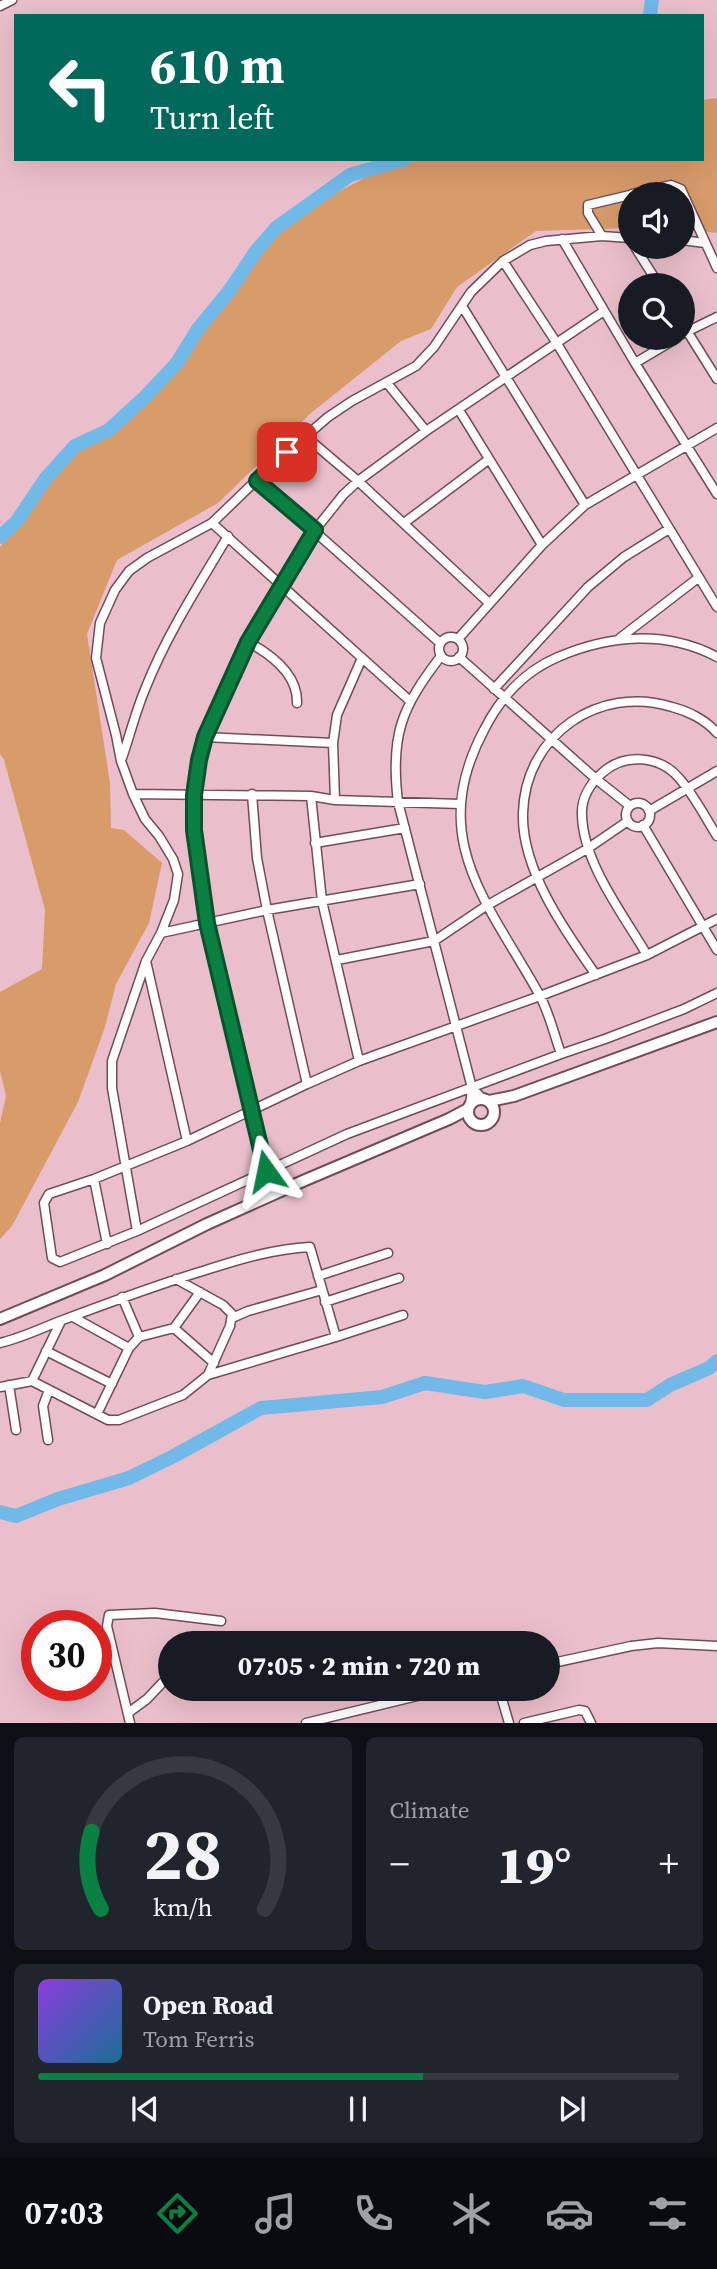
<!DOCTYPE html>
<meta charset="utf-8">
<style>
body{margin:0;font-family:"Source Serif 4",serif;background:#20242c;color:#f1f3f6;height:100vh;display:flex;flex-direction:column;font-size:26px;white-space:nowrap}
*{box-sizing:border-box;margin:0}
p{font-size:23px;color:#9ea1a6}
.icon{flex:none;width:38px;height:38px;fill:none;stroke:currentColor;stroke-width:2;stroke-linecap:round;stroke-linejoin:round}
.map{position:relative;height:1723px;overflow:hidden}
.drawer{display:flex;flex-direction:column;gap:14px;padding:14px;background:#0d0f14;flex:1}
.drawer>*{flex:none}
.banner{position:absolute;left:14px;top:14px;width:690px;height:147px;border-radius:0px;box-shadow:0 7px 28px #0002;background:#00695c;color:#fff;overflow:hidden}
.controls{position:absolute;left:618px;top:182px;display:grid;gap:14px}
.controls a{display:grid;place-items:center;width:77px;height:77px;border-radius:50%;background:#171b24;box-shadow:0 7px 28px #0002;font-size:35px}
.speed{position:absolute;left:21px;top:1610px;display:flex;gap:14px;font-size:35px;font-weight:700;text-align:center}
.speed>*{display:grid;place-content:center;width:91px;height:91px;border-radius:50%;background:#171b24;box-shadow:0 7px 28px #0002;line-height:1}
.speed .limit{border:10px solid #d22;background:#fff;color:#111}
.pin{position:absolute;display:grid;place-items:center;width:60px;height:60px;color:#fff;margin:-30px;border-radius:14px;box-shadow:0 4px 10px #0006}
.me{position:absolute;width:77px;margin:-38px;rotate:348deg;stroke-linejoin:round;filter:drop-shadow(0 0 5px #0008)}
.turn{display:flex;align-items:center;gap:24px;height:147px;padding:0 21px;font-size:32px}
.turn .icon{width:91px;height:91px;stroke-width:2.5}
.turn b{display:block;font-size:49px;line-height:60px}
.big{font-size:52px;font-weight:800;line-height:1.1}
.drawer .widget{flex:1;display:flex;flex-direction:column;justify-content:center;gap:10px;min-width:0;padding:0 24px;border-radius:10px;background:#20242c}
.drawer .dial{align-items:center;gap:0}
.dial svg{height:182px;overflow:visible;fill:none;stroke:#363941;stroke-width:7;stroke-linecap:round;text-anchor:middle}
.dial text{fill:#f1f3f6;stroke:none}
.song{display:flex;align-items:center;gap:21px}
.cover{width:84px;height:84px;border-radius:10px;background:linear-gradient(135deg,hsl(270 70% 55%),hsl(200 70% 35%))}
.played{height:7px;border-radius:4px;background:linear-gradient(90deg,#0b8043 60%,#363941 60%)}
.keys{display:flex;justify-content:space-around;direction:ltr}
.heat{display:flex;justify-content:space-between;align-items:center;font-size:38px;direction:ltr}
.drawer .tiles{flex:1;display:grid;gap:14px;grid-template-columns:1fr 1fr}
.widget:last-child{grid-column:span 2}
.trip{position:absolute;left:158px;top:1631px;width:402px;height:70px;border-radius:35px;background:#171b24;box-shadow:0 7px 28px #0002;font-weight:800;line-height:70px;text-align:center}
.tab-bar{display:flex;height:112px;justify-content:space-around;align-items:center;background:#090b0e;color:#9ea1a6}
.tab-bar .icon{width:49px;height:49px}
.tab-bar .selected{color:#0b8043}
.tab-bar b{font-size:32px;color:#f1f3f6}
.map>svg:first-child{display:block}
.green{fill:#d89b6a}
.lines{fill:none;stroke-linecap:round;stroke-linejoin:round}
.river{stroke:#71b9e9;stroke-width:14}
.minor-casing{stroke:#714c57;stroke-width:11}
.secondary-casing{stroke:#714c57;stroke-width:14}
.minor{stroke:#fff;stroke-width:8}
.secondary{stroke:#fff;stroke-width:10}
.route-casing{stroke:#07532c;stroke-width:18}
.route{stroke:#0b8043;stroke-width:12}
</style>
<div class="map">
<svg width="717" height="1723" viewBox="0 0 717 1723">
<rect width="100%" height="100%" fill="#eabfcb"/>
<path class="green" d="M717,98V233L683,229L682,194H630V228L536,231L457,287L431,329L401,341L311,413L218,503L117,560L87,634L110,783L111,828L124,830L162,863L149,923L116,984L105,1027L78,1102L12,1226L0,1239V1123L6,1096L0,1071V992L42,969L45,910L4,760L0,754V547L72,454L153,383L270,228L372,174L418,159H702V100Z"/>
<g class="lines">
<path class="river" d="M650,16L652,0
M0,537L17,521L46,478L75,446L109,430L144,398L177,363L198,329L230,290L256,251L276,228L350,175L405,159
M0,1512L16,1516L58,1499L129,1478L174,1456L261,1408L382,1397L425,1383L485,1392L523,1386L564,1400H647L670,1385L709,1368L717,1361"/>
<defs>
<path id="minor" d="M0,6L12,0
M632,194L671,185L681,189L717,268
M602,236L588,213V205L630,195
M562,239L635,363L717,494
M682,240L705,243
M635,247L659,285
M503,261L556,342L717,607
M462,306L585,505
M682,323L717,379
M682,334L717,317
M635,363L677,338
M387,383L426,431
M459,410L542,545
M305,436L358,481L488,602
M257,480L440,643
M212,523L410,701
M404,523L488,460
M439 649a12 12 0 1 1 24 0a12 12 0 1 1-24 0Z
M620,638L698,578
M458,639L542,545L585,505L717,428
M248,642C272,655 298,675 297,703
M441,656C401,708 390,736 398,802L472,1088L470,1105
M459,657L596,779L630,806
M494,689L588,587L624,557L669,529
M205,737L333,743
M122,758C130,735 136,710 146,687C167,634 199,585 228,536
M133,794L311,796L335,800L460,804
M252,794L257,858L267,910L307,1084
M311,796L322,901L359,1061
M335,800L333,743L337,715L362,658
M626 815a12 12 0 1 1 24 0a12 12 0 1 1-24 0Z
M649,811L717,771
M643,825L717,950
M315,843L405,828
M717,919L647,955L540,996L359,1061L307,1084L187,1141L94,1179L49,1194L44,1203L52,1258L60,1262L137,1231L347,1134L561,1054L605,1039L684,1009L717,993
M161,933L267,910L420,884
M647,955C623,914 583,863 582,815C581,799 590,784 602,773C624,753 659,755 679,778C694,795 705,817 717,836
M337,960L434,941L486,906L587,849L628,821
M146,961L187,1141
M596,975C565,931 521,869 523,813C525,735 599,684 672,707C688,711 706,720 717,733
M561,1054C554,1034 549,1012 539,994C488,902 426,839 484,730C500,698 525,671 558,657C609,635 666,630 717,657
M472,1088L482,1098
M266,1171L207,923L200,879L194,830V795L199,760L205,737L248,642L315,530L343,495L358,481L426,431L604,311
M94,1179L107,1244
M137,1231L112,1088V1061L146,961L161,933L174,900L178,874L173,859L159,836L145,819L133,794L121,761L116,735L96,658L100,623L115,590L129,571L147,558L212,523L269,468L328,417L352,401L416,366L434,347L471,292L503,261L530,245L546,241L602,236L630,238
M318,1276L388,1253
M176,1279L223,1305L232,1314L230,1326L208,1375
M122,1297L139,1337
M325,1302L399,1278
M73,1317L129,1348L97,1414
M232,1318L248,1311L322,1290
M174,1328L214,1363
M336,1337L403,1315
M0,1343C21,1338 40,1329 60,1321C108,1303 156,1285 206,1270C241,1259 273,1249 310,1247L336,1337L208,1375L183,1395L119,1420H108L32,1381L0,1387
M129,1348L139,1337L174,1328L200,1292
M46,1351L112,1384
M32,1381L61,1321
M9,1385L16,1430
M48,1440L43,1406L49,1390
M548,1664L631,1646L658,1643L717,1646
M499,1689L509,1723
M128,1713L147,1699L163,1682L170,1679
M130,1723L107,1626L109,1615L155,1613L221,1621
M306,1723L446,1689
M524,1723L579,1710L585,1711L591,1723"/>
<path id="secondary" d="M468 1112a13 13 0 1 1 26 0a13 13 0 1 1-26 0Z
M489,1101L514,1096L717,1022
M0,1319L105,1275L207,1224L303,1181L449,1119L468,1109"/>
</defs>
<use href="#minor" class="minor-casing"/>
<use href="#secondary" class="secondary-casing"/>
<use href="#minor" class="minor"/>
<use href="#secondary" class="secondary"/>
</g>
<g class="lines">
<defs>
<path id="route" d="M266,1171L207,923L194,830V795L199,760L205,737L248,642L315,530L257,481L287,452"/>
</defs>
<use href="#route" class="route-casing"/>
<use href="#route" class="route"/>
</g>
</svg>
<div class="controls">
<a><svg class="icon" aria-label="sound" viewBox="0 0 24 24"><path d="M4 9h4l5-4v14l-5-4H4zM17 9q2 3 0 6"/></svg></a>
<a><svg class="icon" aria-label="search" viewBox="0 0 24 24"><circle cx="10" cy="10" r="6"/><path d="M15 15l6 6"/></svg></a>
</div>
<div class="speed"><div class="limit">30</div></div>
<div class="pin" style="left:287px;top:452px;background:#d93025"><svg class="icon" aria-label="arrive" viewBox="0 0 24 24"><path d="M6 21V4h12l-3 4 3 4H6"/></svg></div>
<svg class="me" style="left:266px;top:1171px" viewBox="-20 -20 40 40"><path d="M0-17L14 15 0 8-14 15z" fill="#0b8043" stroke="#fff" stroke-width="4"/></svg>
<div class="trip">07:05 · 2 min · 720 m</div>
<div class="banner">
<div class="turn"><svg class="icon" aria-label="left" viewBox="0 0 24 24"><path d="M17 20v-9H6M10 6l-5 5 5 5"/></svg><div><b>610 m</b>Turn left</div></div>
</div>
</div>
<section class="drawer">
<div class="tiles">
<div class="widget dial"><svg viewBox="0 0 100 80">
<path d="M14 69A42 42 0 1 1 86 69"/>
<path d="M14 69A42 42 0 0 1 10 35" stroke="#0b8043"/>
<text x="50" y="56" font-size="32" font-weight="700">28</text>
<text x="50" y="72" font-size="11">km/h</text>
</svg></div>
<div class="widget"><p>Climate</p>
<div class="heat"><a>−</a><b class="big">19°</b><a>+</a></div>
</div>
<div class="widget">
<div class="song"><i class="cover"></i><div><b>Open Road</b><p>Tom Ferris</p></div></div>
<div class="played"></div>
<div class="keys"><svg class="icon" aria-label="previous" viewBox="0 0 24 24"><path d="M18 5L8 12l10 7zM5 5v14"/></svg><svg class="icon" aria-label="pause" viewBox="0 0 24 24"><path d="M8 5v14M16 5v14"/></svg><svg class="icon" aria-label="next" viewBox="0 0 24 24"><path d="M6 5l10 7-10 7zM19 5v14"/></svg></div>
</div>
</div>
</section>
<nav class="tab-bar">
<b>07:03</b>
<svg class="icon selected" aria-label="directions" viewBox="0 0 24 24"><path d="M12 3l9 9-9 9-9-9zM9 14v-3h6M13 9l2 2-2 2"/></svg>
<svg class="icon" aria-label="music" viewBox="0 0 24 24"><path d="M9 18V5l10-2v13"/><circle cx="6" cy="18" r="3"/><circle cx="16" cy="16" r="3"/></svg>
<svg class="icon" aria-label="phone" viewBox="0 0 24 24"><path d="M5 4h4l2 5-3 2q2 4 5 5l2-3 5 2v4C11 20 4 13 5 4z"/></svg>
<svg class="icon" aria-label="climate" viewBox="0 0 24 24"><path d="M12 3v18M4 7l16 10M4 17L20 7"/></svg>
<svg class="icon" aria-label="car" viewBox="0 0 24 24"><path d="M5 17H2v-5l4-1 3-4h7l3 4 3 1v5h-3M9 17h6M6 11h13"/><circle cx="7" cy="17" r="2"/><circle cx="17" cy="17" r="2"/></svg>
<svg class="icon" aria-label="filters" viewBox="0 0 24 24"><path d="M4 7h16M4 17h16"/><circle cx="9" cy="7" r="2"/><circle cx="15" cy="17" r="2"/></svg>
</nav>
